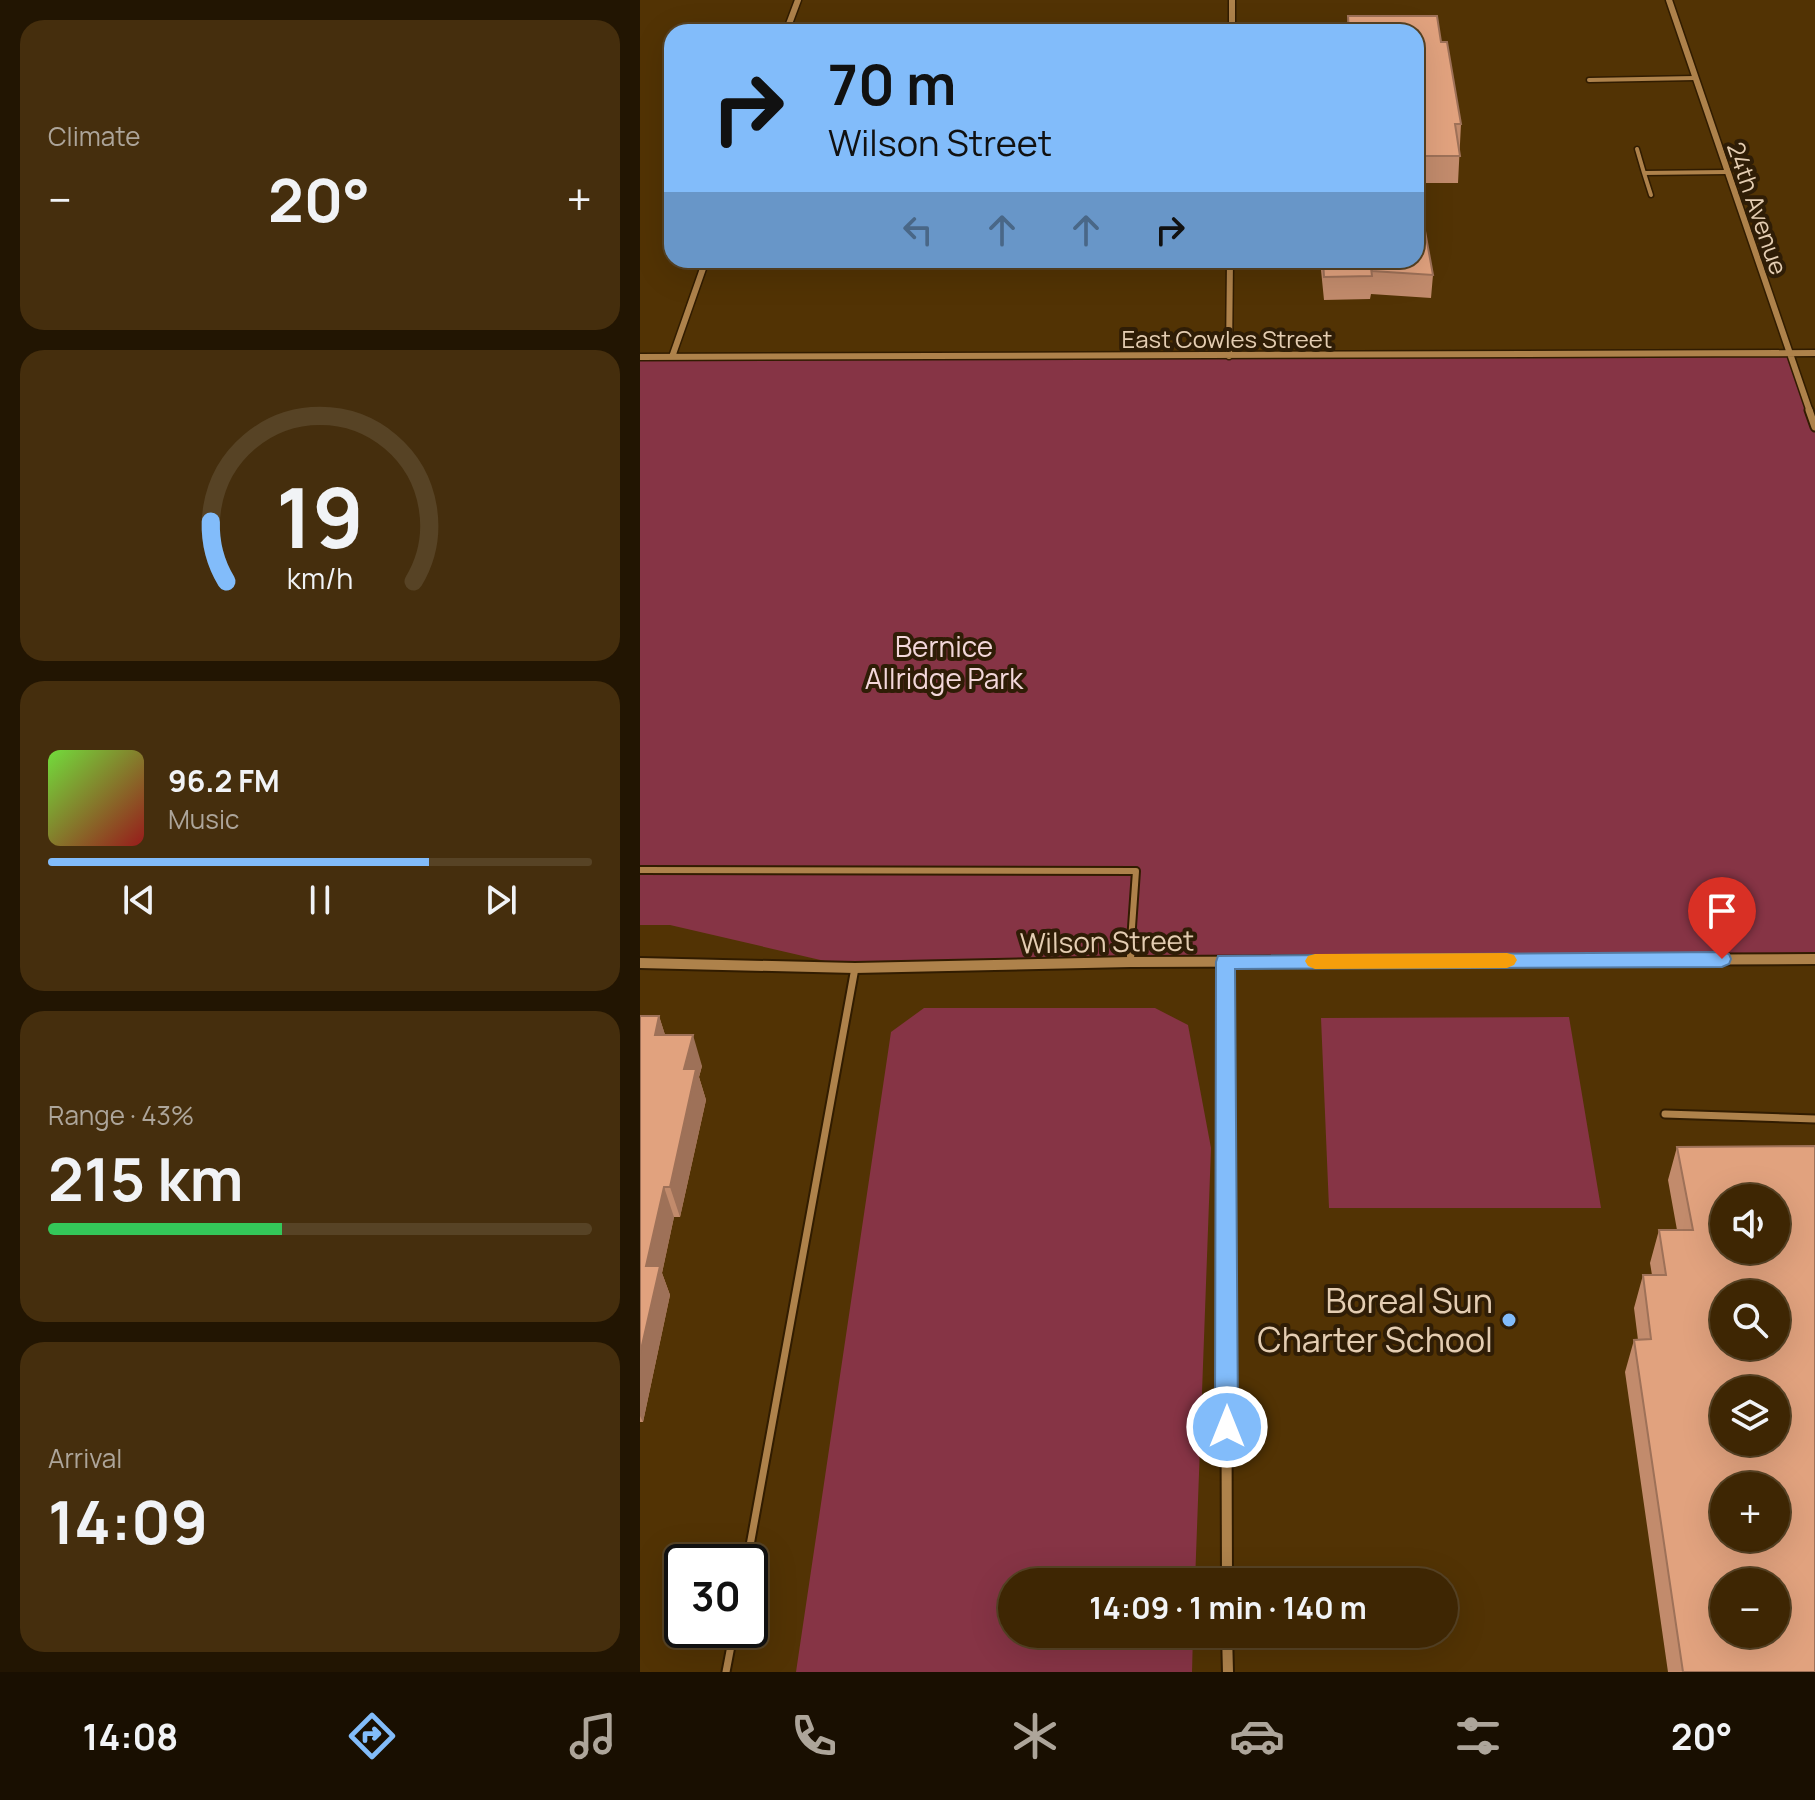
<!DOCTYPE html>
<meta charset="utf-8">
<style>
body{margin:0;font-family:Manrope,sans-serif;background:#452e0d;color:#f1f3f6;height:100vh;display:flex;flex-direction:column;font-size:30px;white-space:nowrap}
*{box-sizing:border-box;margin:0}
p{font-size:26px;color:#ada59a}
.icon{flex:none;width:44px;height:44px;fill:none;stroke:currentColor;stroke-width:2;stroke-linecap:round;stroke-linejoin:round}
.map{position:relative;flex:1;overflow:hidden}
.side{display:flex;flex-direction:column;gap:20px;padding:20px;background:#221502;width:640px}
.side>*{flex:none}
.hud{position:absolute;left:24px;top:24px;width:760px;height:244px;border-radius:24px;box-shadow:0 8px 32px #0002,0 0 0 2px #574325;background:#82bcfa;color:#111;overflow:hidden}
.tools{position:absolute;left:1070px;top:1184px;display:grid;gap:16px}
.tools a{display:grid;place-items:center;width:80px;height:80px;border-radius:50%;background:#3e2603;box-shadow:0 8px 32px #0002,0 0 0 2px #574325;font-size:40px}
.speed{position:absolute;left:24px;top:1544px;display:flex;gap:16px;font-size:40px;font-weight:700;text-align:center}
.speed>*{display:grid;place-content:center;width:104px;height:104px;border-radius:50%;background:#3e2603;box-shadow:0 8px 32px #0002,0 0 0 2px #574325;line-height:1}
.speed .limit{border:4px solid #111;border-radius:12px;background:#fff;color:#111}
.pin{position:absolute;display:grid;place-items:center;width:68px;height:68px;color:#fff;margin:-82px -34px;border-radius:50% 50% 50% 0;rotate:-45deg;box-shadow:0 0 8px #0007}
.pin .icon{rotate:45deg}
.me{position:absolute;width:88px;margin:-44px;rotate:0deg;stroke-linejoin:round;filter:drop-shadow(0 0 6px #0008)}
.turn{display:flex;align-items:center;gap:28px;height:168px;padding:0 32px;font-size:36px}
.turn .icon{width:104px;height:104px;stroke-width:2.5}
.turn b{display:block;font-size:56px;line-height:68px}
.lanes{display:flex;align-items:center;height:76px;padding:0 32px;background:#0003;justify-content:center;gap:40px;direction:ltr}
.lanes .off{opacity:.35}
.big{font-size:60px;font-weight:700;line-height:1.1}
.side .card{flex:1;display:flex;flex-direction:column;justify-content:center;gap:12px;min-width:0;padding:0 28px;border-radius:24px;background:#452e0d}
.side .dial{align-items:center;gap:0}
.dial svg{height:208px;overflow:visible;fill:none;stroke:#574325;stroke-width:7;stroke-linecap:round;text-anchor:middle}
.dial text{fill:#f1f3f6;stroke:none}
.song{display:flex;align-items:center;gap:24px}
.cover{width:96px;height:96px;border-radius:12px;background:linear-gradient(135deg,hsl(100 70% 55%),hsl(0 70% 35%))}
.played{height:8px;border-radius:4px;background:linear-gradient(90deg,#82bcfa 70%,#574325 70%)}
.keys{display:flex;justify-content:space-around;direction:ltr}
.heat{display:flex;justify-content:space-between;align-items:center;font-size:44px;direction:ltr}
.charge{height:12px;border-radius:6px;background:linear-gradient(90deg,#34c759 43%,#574325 0)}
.trip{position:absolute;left:358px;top:1568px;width:460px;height:80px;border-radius:40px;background:#3e2603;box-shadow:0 8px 32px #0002,0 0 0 2px #574325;font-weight:700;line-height:80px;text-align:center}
.tabs{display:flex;height:128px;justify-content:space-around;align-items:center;background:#190f01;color:#ada59a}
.tabs .icon{width:56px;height:56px}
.tabs .on{color:#82bcfa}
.tabs b{font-size:36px;color:#f1f3f6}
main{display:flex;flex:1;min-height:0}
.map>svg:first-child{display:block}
.green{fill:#863445}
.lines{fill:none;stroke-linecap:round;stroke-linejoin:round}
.lane-far2-casing{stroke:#311c00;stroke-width:7}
.lane-far1-casing{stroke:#311c00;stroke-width:10}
.lane-casing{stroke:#311c00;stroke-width:11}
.street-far2-casing{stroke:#311c00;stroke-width:9}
.street-far1-casing{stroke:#311c00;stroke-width:11}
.street-casing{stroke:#311c00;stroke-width:14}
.lane-far2{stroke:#ae824b;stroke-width:4}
.lane-far1{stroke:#ae824b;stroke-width:6}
.lane{stroke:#ae824b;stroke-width:7}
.street-far2{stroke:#ae824b;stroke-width:6}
.street-far1{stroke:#ae824b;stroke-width:7}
.street{stroke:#ae824b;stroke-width:10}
.wall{fill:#c28b6c}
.shaded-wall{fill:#9e7158}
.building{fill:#e1a27e;stroke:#9e7158;stroke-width:2;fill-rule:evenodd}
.route{fill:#82bcfa;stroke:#547aa2;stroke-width:2}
.slow{fill:#f59e0b}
.poi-dot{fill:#82bcfa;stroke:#2f1d06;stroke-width:3}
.labels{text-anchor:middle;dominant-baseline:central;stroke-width:8;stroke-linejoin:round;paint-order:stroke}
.far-street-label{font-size:24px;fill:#e4cdb2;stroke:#2f1d06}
.park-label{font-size:28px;fill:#f3d7da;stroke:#2f1d06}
.street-label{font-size:28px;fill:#e4cdb2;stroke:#2f1d06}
.near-poi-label{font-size:34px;fill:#e4cdb2;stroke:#2f1d06;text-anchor:end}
</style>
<main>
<section class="side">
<div class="card"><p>Climate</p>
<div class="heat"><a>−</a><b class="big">20°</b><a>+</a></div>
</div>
<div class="card dial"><svg viewBox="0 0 100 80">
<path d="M14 69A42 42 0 1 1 86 69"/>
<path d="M14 69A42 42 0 0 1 8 46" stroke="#82bcfa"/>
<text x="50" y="56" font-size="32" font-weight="700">19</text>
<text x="50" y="72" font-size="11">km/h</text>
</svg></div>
<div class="card">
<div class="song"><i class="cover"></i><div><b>96.2 FM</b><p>Music</p></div></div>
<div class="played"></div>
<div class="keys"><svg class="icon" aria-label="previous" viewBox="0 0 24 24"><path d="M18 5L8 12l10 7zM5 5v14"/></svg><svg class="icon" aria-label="pause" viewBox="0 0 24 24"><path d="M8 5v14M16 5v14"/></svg><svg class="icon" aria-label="next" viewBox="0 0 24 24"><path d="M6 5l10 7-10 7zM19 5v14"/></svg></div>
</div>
<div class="card"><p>Range · 43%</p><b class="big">215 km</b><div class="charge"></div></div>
<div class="card"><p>Arrival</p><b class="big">14:09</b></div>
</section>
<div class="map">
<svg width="1175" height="1672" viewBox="0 0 1175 1672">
<rect width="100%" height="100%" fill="#523304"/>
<path class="green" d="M1149,354L1175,427V959L215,968L30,925H0V359Z
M284,1008H515L548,1025L571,1148L555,1582H372V1634H553L552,1672H156L251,1032Z
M929,1017L961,1208H689L681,1018Z"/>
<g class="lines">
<defs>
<path id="lane-far2" d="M949,80L1055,78
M997,149L1004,173
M1011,195L1004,173L1086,172"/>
<path id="lane-far1" d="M0,870L496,871L490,955"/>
<path id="lane" d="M490,962L491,953
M1025,1114L1175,1119
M107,1562L215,968
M86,1672L94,1630"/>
<path id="street-far2" d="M592,0V32
M1029,0L1170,412
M146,32L158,0
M589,356L590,260
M0,357L1175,353
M32,357L66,260"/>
<path id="street-far1" d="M1169,410L1175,427"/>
<path id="street" d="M585,962L587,1582
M0,963L215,968L490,962L1175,959
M587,1634L588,1672"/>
</defs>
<use href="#lane-far2" class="lane-far2-casing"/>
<use href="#lane-far1" class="lane-far1-casing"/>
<use href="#lane" class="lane-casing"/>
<use href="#street-far2" class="street-far2-casing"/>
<use href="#street-far1" class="street-far1-casing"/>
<use href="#street" class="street-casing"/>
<use href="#lane-far2" class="lane-far2"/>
<use href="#lane-far1" class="lane-far1"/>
<use href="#lane" class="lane"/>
<use href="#street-far2" class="street-far2"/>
<use href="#street-far1" class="street-far1"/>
<use href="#street" class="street"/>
</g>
<path class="wall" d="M708,16H797L801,42H807L821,124L818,183H776V32H707Z
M680,260H776L793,275L791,298L731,294L730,299L684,300Z
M0,1016H19L25,1035L62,1066L59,1077L66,1100L40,1217H34L22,1273L30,1295L3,1422H0Z
M1037,1147L1175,1672H1028L985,1372L994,1340H998L994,1308L1003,1275H1012L1010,1263L1019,1230H1037L1028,1180Z"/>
<path class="shaded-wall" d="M19,1016L29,1047L15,1035Z
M53,1035L62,1066L59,1077L66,1100L40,1217L30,1187L44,1069Z
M24,1187L34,1217L22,1273L30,1295L3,1422L0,1416V1354L6,1266Z"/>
<path class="building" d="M708,16H797L801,42H807L821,124H815L820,156H776V32H709Z
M451,25L512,26L511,32H451Z
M776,231H785L793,275L732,271L730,260H776Z
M683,260H730L732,276L684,277Z
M0,1016H19L15,1035H53L44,1069H56L30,1187H24L6,1266H20L0,1354Z
M1175,1146V1672H1043L994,1340L1011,1339L1003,1275H1026L1019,1230H1053L1037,1147ZM1084,1198H1136V1250H1084ZM1084,1294H1136V1346H1084ZM1084,1390H1136V1442H1084ZM1084,1486H1136V1538H1084ZM1084,1582H1136V1634H1084Z"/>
<path class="route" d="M1082,952L1089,954L1091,959L1089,964L1082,967L595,969L598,1427L595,1435L587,1438L579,1435L575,1427L576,962L578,956Z"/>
<path class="slow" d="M867,953L874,955L877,960L874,965L867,968L675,969L668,966L665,961L668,956L675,954Z"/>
<circle class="poi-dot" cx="869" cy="1320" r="8"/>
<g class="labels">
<g class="far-street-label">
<text transform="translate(1118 208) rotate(71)">24th Avenue</text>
<text x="587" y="338">East Cowles Street</text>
</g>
<g class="park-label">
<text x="304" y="646">Bernice<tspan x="304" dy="32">Allridge Park</tspan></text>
</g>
<g class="street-label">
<text transform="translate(467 941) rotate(-1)">Wilson Street</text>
</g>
<g class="near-poi-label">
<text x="853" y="1300">Boreal Sun<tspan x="853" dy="39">Charter School</tspan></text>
</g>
</g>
</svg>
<div class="tools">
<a><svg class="icon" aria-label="sound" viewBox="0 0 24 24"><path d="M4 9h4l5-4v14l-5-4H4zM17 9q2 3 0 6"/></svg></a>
<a><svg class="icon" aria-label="search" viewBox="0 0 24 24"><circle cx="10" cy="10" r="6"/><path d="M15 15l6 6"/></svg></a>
<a><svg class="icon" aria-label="layers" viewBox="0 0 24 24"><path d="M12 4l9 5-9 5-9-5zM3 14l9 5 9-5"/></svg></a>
<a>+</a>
<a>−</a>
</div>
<div class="speed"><div class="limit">30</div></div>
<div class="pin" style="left:1082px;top:959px;background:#d93025"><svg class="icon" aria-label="arrive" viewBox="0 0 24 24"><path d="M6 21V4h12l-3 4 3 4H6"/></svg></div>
<svg class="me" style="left:587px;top:1427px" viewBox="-20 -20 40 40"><circle r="17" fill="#82bcfa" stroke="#fff" stroke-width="3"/><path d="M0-11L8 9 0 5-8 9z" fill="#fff"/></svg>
<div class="trip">14:09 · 1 min · 140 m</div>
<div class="hud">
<div class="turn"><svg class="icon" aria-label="right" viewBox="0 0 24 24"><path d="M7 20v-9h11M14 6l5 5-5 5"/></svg><div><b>70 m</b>Wilson Street</div></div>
<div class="lanes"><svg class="icon off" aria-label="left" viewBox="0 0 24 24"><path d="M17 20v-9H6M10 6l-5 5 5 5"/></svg><svg class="icon off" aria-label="ahead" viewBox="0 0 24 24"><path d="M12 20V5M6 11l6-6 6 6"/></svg><svg class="icon off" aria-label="ahead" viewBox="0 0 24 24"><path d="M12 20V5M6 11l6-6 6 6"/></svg><svg class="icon" aria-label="right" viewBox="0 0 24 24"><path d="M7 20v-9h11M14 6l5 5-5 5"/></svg></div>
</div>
</div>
</main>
<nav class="tabs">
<b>14:08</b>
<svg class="icon on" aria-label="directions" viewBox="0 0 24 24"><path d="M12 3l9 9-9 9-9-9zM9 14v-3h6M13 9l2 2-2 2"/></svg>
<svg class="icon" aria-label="music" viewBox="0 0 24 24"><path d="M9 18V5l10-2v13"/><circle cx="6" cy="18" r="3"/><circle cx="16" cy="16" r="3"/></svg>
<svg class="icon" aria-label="phone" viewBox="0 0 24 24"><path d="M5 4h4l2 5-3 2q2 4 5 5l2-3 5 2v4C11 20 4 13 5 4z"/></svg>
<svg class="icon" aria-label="climate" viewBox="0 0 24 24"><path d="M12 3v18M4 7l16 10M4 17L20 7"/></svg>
<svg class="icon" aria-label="car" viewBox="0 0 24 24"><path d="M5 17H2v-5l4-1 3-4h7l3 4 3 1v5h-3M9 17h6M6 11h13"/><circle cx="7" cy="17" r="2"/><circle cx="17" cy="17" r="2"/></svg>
<svg class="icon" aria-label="filters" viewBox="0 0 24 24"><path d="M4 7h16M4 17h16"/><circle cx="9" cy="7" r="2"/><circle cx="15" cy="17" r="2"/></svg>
<b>20°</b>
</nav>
